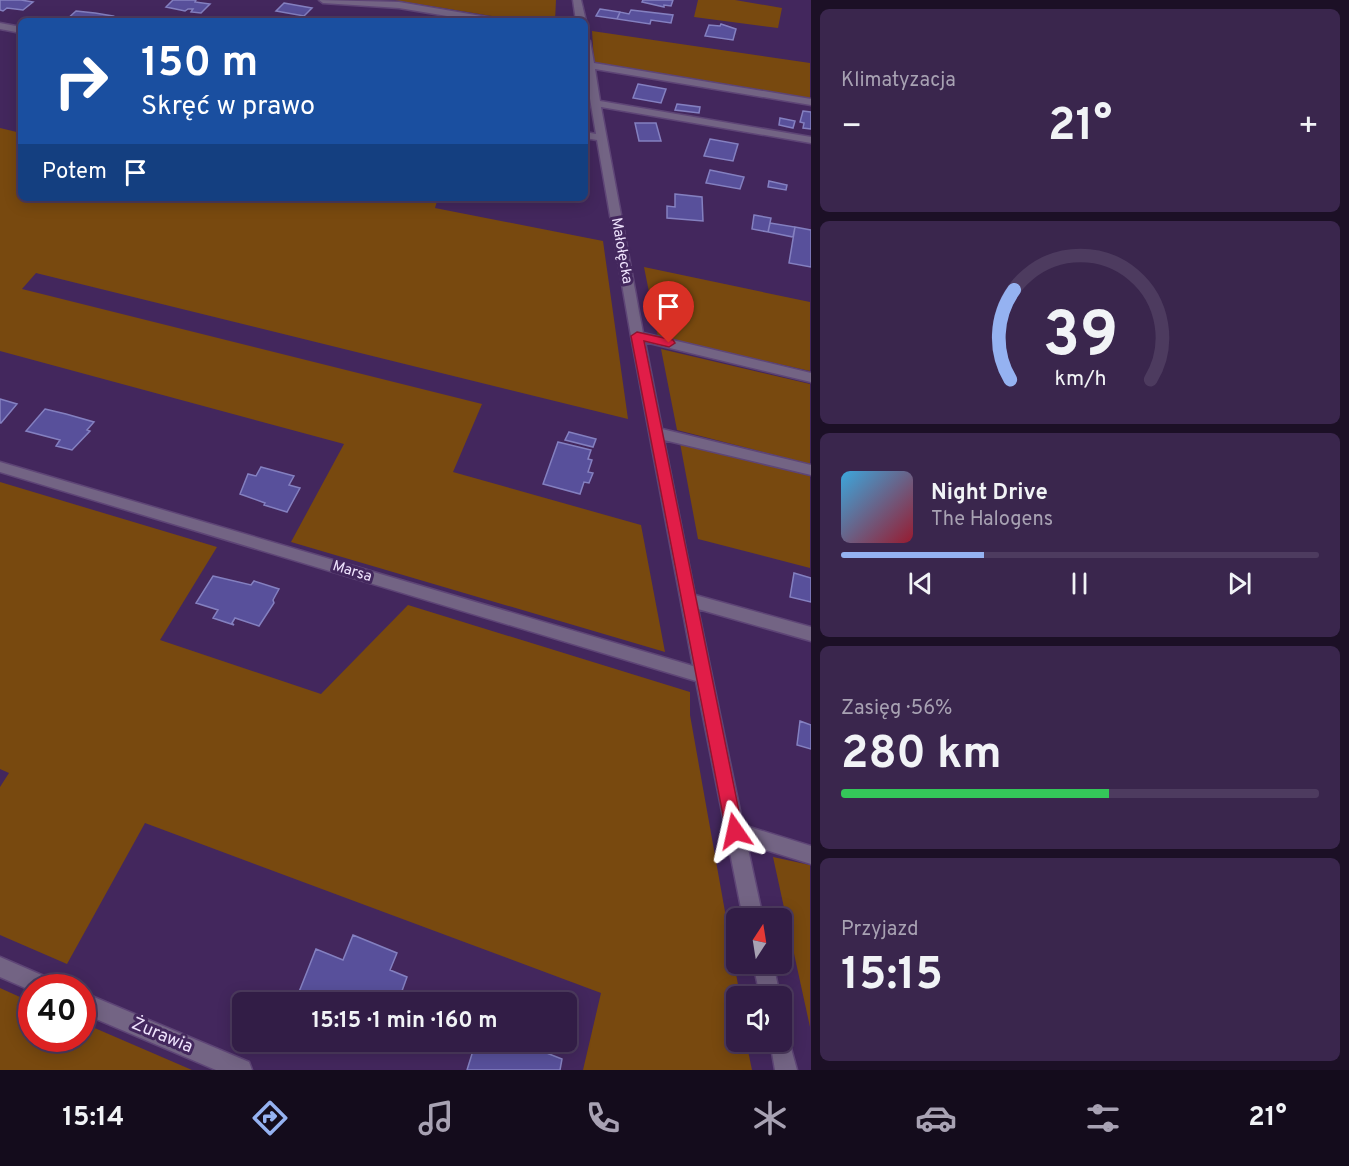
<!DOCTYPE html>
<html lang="pl">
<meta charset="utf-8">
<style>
body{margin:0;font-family:Overpass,sans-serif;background:#3a264d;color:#f1f3f6;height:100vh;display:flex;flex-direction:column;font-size:22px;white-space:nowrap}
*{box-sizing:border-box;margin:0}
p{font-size:20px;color:#a8a2b3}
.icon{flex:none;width:33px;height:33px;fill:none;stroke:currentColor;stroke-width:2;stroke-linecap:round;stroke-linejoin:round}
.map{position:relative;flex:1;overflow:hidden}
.drawer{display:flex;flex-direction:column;gap:9px;padding:9px;background:#1c1026;width:538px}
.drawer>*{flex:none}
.top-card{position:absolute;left:18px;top:18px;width:570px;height:183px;border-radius:9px;box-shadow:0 3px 15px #0003,0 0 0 2px #4d3b5f;background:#1a4fa0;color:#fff;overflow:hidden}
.needle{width:39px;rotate:12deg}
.controls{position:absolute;left:726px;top:908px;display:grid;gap:12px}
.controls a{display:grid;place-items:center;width:66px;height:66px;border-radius:9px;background:#321d46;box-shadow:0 3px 15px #0003,0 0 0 2px #4d3b5f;font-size:30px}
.speed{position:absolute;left:18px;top:974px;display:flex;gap:12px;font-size:30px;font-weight:700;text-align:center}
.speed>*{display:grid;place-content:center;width:78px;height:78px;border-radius:50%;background:#321d46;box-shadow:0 3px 15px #0003,0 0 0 2px #4d3b5f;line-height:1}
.speed .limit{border:9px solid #d22;background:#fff;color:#111}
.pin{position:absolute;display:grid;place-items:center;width:51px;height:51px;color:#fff;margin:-62px -26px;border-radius:50% 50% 50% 0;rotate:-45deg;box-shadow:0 0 6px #0007}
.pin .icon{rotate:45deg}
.me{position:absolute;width:66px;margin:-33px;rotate:349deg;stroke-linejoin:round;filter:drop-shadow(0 0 4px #0008)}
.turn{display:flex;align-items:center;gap:21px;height:126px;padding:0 24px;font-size:27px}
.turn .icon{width:78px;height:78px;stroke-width:2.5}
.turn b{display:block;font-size:42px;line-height:51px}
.then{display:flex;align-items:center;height:57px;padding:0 24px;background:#0003;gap:12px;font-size:22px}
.big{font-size:45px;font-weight:700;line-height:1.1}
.drawer .card{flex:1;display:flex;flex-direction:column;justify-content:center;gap:9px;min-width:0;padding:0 21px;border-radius:9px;background:#3a264d}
.drawer .dial{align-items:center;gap:0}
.dial svg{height:156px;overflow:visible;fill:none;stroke:#4d3b5f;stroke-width:7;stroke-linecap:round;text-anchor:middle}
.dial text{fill:#f1f3f6;stroke:none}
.song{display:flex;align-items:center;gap:18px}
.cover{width:72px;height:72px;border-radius:9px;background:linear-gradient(135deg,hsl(200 70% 55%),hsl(350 70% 35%))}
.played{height:6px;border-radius:3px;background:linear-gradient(90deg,#95b2f1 30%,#4d3b5f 30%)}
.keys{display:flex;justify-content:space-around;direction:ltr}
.heat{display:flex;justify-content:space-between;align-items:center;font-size:33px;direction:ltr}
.charge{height:9px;border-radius:4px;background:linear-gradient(90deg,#34c759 56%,#4d3b5f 0)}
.trip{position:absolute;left:232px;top:992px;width:345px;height:60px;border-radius:9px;background:#321d46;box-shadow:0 3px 15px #0003,0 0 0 2px #4d3b5f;font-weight:700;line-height:60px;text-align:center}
.tab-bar{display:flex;height:96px;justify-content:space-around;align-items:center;background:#140c1c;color:#a8a2b3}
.tab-bar .icon{width:42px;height:42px}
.tab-bar .selected{color:#95b2f1}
.tab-bar b{font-size:27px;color:#f1f3f6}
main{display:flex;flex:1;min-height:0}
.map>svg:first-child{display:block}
.green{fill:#78490f}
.building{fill:#58509b;stroke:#8480c0;stroke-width:1.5}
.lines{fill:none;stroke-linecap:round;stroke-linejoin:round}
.minor-casing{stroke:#5e4576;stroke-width:3}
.minor{fill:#736484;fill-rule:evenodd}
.route{fill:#e11d48;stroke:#92132f;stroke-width:1.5}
.labels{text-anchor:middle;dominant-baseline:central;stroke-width:6;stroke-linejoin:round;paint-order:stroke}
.street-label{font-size:15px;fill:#eee2fc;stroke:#43275d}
.near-street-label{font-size:18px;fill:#eee2fc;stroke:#43275d}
</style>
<main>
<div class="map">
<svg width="811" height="1070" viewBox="0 0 811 1070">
<rect width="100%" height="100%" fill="#43275d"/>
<path class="green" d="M394,0H556L555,21H522Z
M698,0H735L782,8L778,28L694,17Z
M592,31L810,63V60V98L594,62Z
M0,128L21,133V198H438L435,208L603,241L628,419L36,273L22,289L482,404L453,472L641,525L665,652L291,542L344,444L0,351Z
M644,267L810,302V371L658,337Z
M661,349L810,384V464L677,430Z
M680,443L810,476V568L698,539Z
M0,482L217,547L160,640L321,694L408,605L690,692V715L740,996H736V1041H746L752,1070H583L601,993L145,823L67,964L0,935V787L9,773L0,769Z
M773,857L810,865V1027Z
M0,988L31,1002L32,1038H82L83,1023L192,1070H0Z"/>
<path class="building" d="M0,0H21L33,2L23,10L7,8L3,11L0,10Z
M173,0H196L195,2L210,4L201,13L191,12L193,9H188L185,11L166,7Z
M643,0H673L671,6L664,5V7L642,2Z
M284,3L312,8L304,16L276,11Z
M600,9L620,12L617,19L596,16Z
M631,10L673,15L671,23L651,20L650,24L617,19L620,12L629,14Z
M76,11L95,13L113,16L107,21H65Z
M721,24L736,29L733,40L705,36L709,25L720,26Z
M638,84L666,89L661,103L633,98Z
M677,104L700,107L699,113L675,110Z
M803,111L811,112V129L803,128L804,123L800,122Z
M780,118L795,121L793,128L779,125Z
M635,123H656L661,141H639Z
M710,139L738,144L733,161L704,156Z
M710,170L744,177L740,189L706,183Z
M769,181L787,185L786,190L768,187Z
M675,194L702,197L703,221L667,218V206L675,207Z
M754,215L771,218L768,232L752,229Z
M770,223L795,227L793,237L768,232Z
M795,227L811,230V267L789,263Z
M0,399L17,404L1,423H0Z
M45,409L66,414L94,422L87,430L90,431L72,450L56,446L60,440L26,431Z
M569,432L596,439L593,447L565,440Z
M558,442L591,450L588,459L592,460L588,472L593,473L589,483L584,482L580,494L543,484Z
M261,467L294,476L289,485L300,488L287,512L264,505L265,503L240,494L248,474L256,476Z
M794,573L811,578V602L790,597Z
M213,576L251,585L254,581L279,589L273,600L274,603L259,626L235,618L232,623L234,625L213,618L218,610L196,603Z
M800,721L811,725V749L797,745Z
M353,935L397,953L390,970L407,977L398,1002H295L316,949L343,960Z
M476,1041H516L562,1059L560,1070H467Z"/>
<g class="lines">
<defs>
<path id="minor" d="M319,0L399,2L493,18L498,21H477L399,8L323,3Z
M573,0H581L586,21L585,22L576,21Z
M0,23L21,27V33L0,29Z
M585,38L590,41L594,63L811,99V105L595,69L600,101L811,137V143L601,107L643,333L811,373V382L645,342L662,429L811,465V475L664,440L695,595L811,627V641L698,609L743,825L811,846V864L747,844L763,918H743L696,681L0,472V462L693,666L631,336L597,140L585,138V132L596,134L585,69Z
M0,957L53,980L56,987H32V991L0,977Z
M753,963H773L780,996H760Z
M82,992L249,1062L252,1070H216L82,1013Z
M782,1031L787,1034L797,1070H775L770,1041H782Z"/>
</defs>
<use href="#minor" class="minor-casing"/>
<use href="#minor" class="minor"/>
</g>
<path class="route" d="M637,332L673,340L675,343L669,347L644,341L743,831L741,837L735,839L729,837L726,831L631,336Z"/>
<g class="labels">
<g class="street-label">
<text transform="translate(621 251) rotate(80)">Małołęcka</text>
<text transform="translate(352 572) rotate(17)">Marsa</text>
</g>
<g class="near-street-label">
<text transform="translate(162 1036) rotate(23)">Żurawia</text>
</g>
</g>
</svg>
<div class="controls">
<a><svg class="needle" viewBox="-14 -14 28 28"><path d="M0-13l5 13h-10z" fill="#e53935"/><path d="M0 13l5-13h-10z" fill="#a8a2b3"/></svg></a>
<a><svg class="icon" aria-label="sound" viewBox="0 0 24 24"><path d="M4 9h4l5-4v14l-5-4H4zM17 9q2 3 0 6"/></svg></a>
</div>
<div class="speed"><div class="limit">40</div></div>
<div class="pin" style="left:669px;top:343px;background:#d93025"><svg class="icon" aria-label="arrive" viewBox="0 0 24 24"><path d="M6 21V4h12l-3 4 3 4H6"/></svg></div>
<svg class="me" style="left:735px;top:831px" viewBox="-20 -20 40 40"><path d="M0-17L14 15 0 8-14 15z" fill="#e11d48" stroke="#fff" stroke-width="4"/></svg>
<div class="trip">15:15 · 1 min · 160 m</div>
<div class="top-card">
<div class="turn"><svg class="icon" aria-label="right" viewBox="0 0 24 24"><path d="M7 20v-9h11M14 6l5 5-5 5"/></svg><div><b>150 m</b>Skręć w prawo</div></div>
<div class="then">Potem<svg class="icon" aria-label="arrive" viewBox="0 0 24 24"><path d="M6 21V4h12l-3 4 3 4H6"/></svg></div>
</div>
</div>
<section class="drawer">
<div class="card"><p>Klimatyzacja</p>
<div class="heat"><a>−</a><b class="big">21°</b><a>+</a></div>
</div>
<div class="card dial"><svg viewBox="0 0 100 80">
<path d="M14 69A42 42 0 1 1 86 69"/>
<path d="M14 69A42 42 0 0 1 16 23" stroke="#95b2f1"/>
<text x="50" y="56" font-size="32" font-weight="700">39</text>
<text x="50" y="72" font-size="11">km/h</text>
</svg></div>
<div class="card">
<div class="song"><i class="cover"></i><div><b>Night Drive</b><p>The Halogens</p></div></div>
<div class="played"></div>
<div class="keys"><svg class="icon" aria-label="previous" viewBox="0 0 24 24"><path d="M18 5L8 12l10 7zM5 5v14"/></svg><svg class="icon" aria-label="pause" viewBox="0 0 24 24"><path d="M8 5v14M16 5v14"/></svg><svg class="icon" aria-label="next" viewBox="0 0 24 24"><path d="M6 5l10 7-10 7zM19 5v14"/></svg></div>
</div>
<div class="card"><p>Zasięg · 56%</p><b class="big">280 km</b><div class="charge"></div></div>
<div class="card"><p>Przyjazd</p><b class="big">15:15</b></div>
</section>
</main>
<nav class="tab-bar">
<b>15:14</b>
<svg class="icon selected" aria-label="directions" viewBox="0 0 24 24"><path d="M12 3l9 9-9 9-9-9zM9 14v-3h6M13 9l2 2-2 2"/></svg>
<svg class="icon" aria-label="music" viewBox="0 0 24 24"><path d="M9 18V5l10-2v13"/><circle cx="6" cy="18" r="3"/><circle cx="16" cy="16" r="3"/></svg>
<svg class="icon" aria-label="phone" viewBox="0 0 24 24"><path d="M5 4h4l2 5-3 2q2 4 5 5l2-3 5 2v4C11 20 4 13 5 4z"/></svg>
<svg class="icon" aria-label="climate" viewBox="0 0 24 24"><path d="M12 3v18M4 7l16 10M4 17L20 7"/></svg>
<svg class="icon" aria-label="car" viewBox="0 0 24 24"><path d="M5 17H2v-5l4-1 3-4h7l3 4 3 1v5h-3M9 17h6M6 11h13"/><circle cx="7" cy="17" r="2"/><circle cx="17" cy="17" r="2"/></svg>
<svg class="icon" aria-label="filters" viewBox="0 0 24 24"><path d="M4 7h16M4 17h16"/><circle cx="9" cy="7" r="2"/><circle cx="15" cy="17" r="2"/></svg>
<b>21°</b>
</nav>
